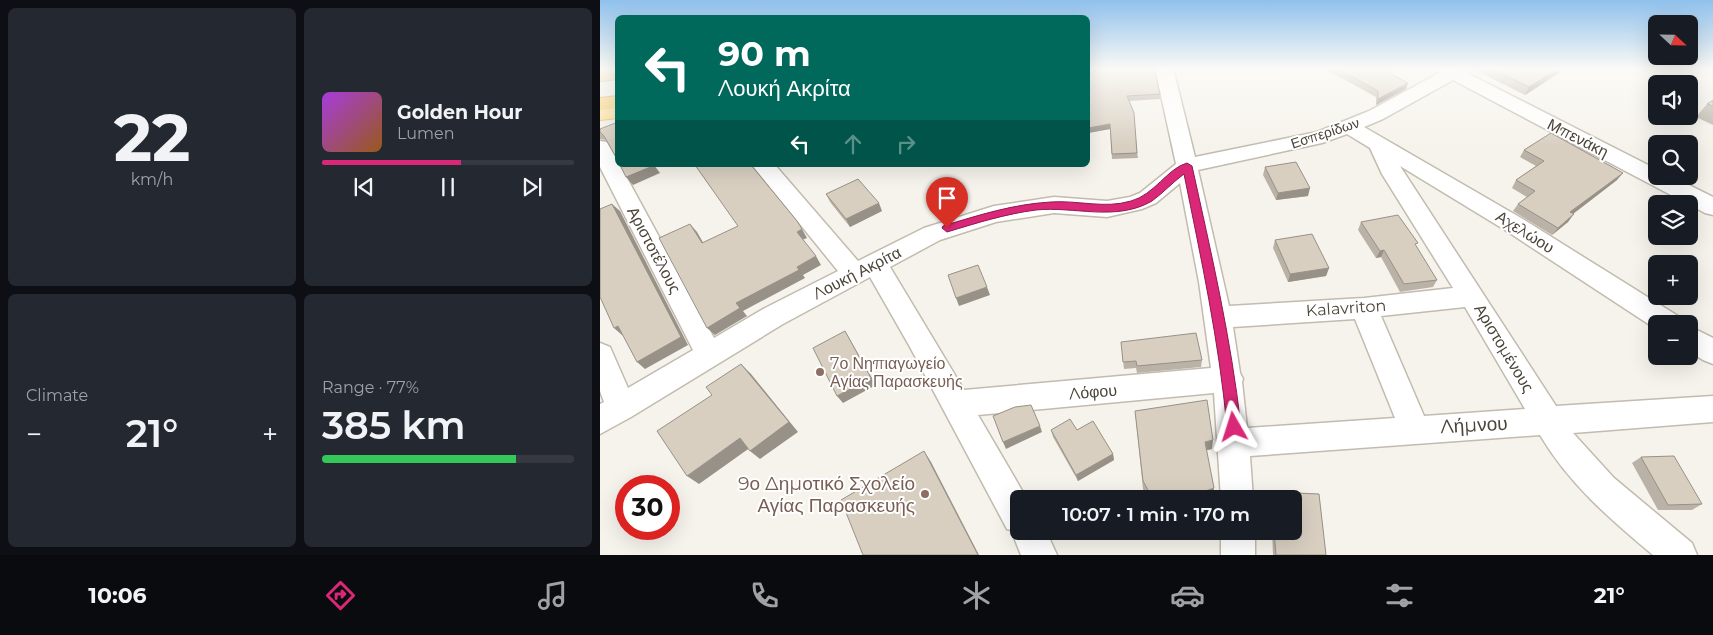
<!DOCTYPE html>
<meta charset="utf-8">
<style>
body{margin:0;font-family:Montserrat,sans-serif;background:#242831;color:#f1f3f6;height:100vh;display:flex;flex-direction:column;font-size:19px;white-space:nowrap}
*{box-sizing:border-box;margin:0}
p{font-size:16px;color:#9ea1a6}
.icon{flex:none;width:28px;height:28px;fill:none;stroke:currentColor;stroke-width:2;stroke-linecap:round;stroke-linejoin:round}
.map{position:relative;flex:1;overflow:hidden}
.side{display:flex;flex-direction:column;gap:8px;padding:8px;background:#0d0f14;width:600px}
.side>*{flex:none}
.hud{position:absolute;left:15px;top:15px;width:475px;height:152px;border-radius:8px;box-shadow:0 5px 20px #0002;background:#00695c;color:#fff;overflow:hidden}
.needle{width:32px;rotate:112deg}
.controls{position:absolute;left:1048px;top:15px;display:grid;gap:10px}
.controls a{display:grid;place-items:center;width:50px;height:50px;border-radius:8px;background:#171b24;box-shadow:0 5px 20px #0002;font-size:25px}
.speed{position:absolute;left:15px;top:475px;display:flex;gap:10px;font-size:25px;font-weight:700;text-align:center}
.speed>*{display:grid;place-content:center;width:65px;height:65px;border-radius:50%;background:#171b24;box-shadow:0 5px 20px #0002;line-height:1}
.speed .limit{border:8px solid #d22;background:#fff;color:#111}
.pin{position:absolute;display:grid;place-items:center;width:42px;height:42px;color:#fff;margin:-51px -21px;border-radius:50% 50% 50% 0;rotate:-45deg;box-shadow:0 0 5px #0007}
.pin .icon{rotate:45deg}
.me{position:absolute;width:55px;margin:-28px;rotate:354deg;stroke-linejoin:round;filter:drop-shadow(0 0 4px #0008)}
.turn{display:flex;align-items:center;gap:18px;height:105px;padding:0 20px;font-size:22px}
.turn .icon{width:65px;height:65px;stroke-width:2.5}
.turn b{display:block;font-size:35px;line-height:42px}
.lanes{display:flex;align-items:center;height:48px;padding:0 20px;background:#0003;justify-content:center;gap:25px;direction:ltr}
.lanes .off{opacity:.35}
.big{font-size:38px;font-weight:600;line-height:1.1}
.side .tile{flex:1;display:flex;flex-direction:column;justify-content:center;gap:8px;min-width:0;padding:0 18px;border-radius:8px;background:#242831}
.side .dial{align-items:center;gap:0}
.dial b{font-size:65px;line-height:1}
.song{display:flex;align-items:center;gap:15px}
.cover{width:60px;height:60px;border-radius:8px;background:linear-gradient(135deg,hsl(280 70% 55%),hsl(30 70% 35%))}
.played{height:5px;border-radius:2px;background:linear-gradient(90deg,#db2777 55%,#363941 55%)}
.keys{display:flex;justify-content:space-around;direction:ltr}
.heat{display:flex;justify-content:space-between;align-items:center;font-size:28px;direction:ltr}
.charge{height:8px;border-radius:4px;background:linear-gradient(90deg,#34c759 77%,#363941 0)}
.side .tiles{flex:1;display:grid;gap:8px;grid-template-columns:repeat(2,1fr)}
.trip{position:absolute;left:410px;top:490px;width:292px;height:50px;border-radius:8px;background:#171b24;box-shadow:0 5px 20px #0002;font-weight:600;line-height:50px;text-align:center}
.tabs{display:flex;height:80px;justify-content:space-around;align-items:center;background:#090b0e;color:#9ea1a6}
.tabs .icon{width:35px;height:35px}
.tabs .selected{color:#db2777}
.tabs b{font-size:22px;color:#f1f3f6}
main{display:flex;flex:1;min-height:0}
.map>svg:first-child{display:block}
.lines{fill:none;stroke-linecap:round;stroke-linejoin:round}
.minor-casing{stroke:#c2bbae;stroke-width:3}
.major-casing{stroke:#e6c16a;stroke-width:2}
.highway-casing{stroke:#e0a43c;stroke-width:2}
.minor{fill:#fff;fill-rule:evenodd}
.major{fill:#ffe39c;fill-rule:evenodd}
.highway{fill:#ffcf6e;fill-rule:evenodd}
.wall{fill:#bab2a6}
.shaded-wall{fill:#979187}
.building{fill:#d8cfc1;stroke:#979187}
.route{fill:#db2777;stroke:#8e194d}
.education-dot{fill:#8d6e63;stroke:#fff;stroke-width:2}
.labels{text-anchor:middle;dominant-baseline:central;stroke-width:4;stroke-linejoin:round;paint-order:stroke}
.far-street-label{font-size:14px;fill:#4b4439;stroke:#fff}
.street-label{font-size:16px;fill:#4b4439;stroke:#fff}
.education-label{font-size:16px;fill:#785e54;stroke:#fff;text-anchor:start}
.near-street-label{font-size:19px;fill:#4b4439;stroke:#fff}
.near-education-label{font-size:19px;fill:#785e54;stroke:#fff;text-anchor:end}
</style>
<main>
<section class="side">
<div class="tiles">
<div class="tile dial"><b>22</b><p>km/h</p></div>
<div class="tile">
<div class="song"><i class="cover"></i><div><b>Golden Hour</b><p>Lumen</p></div></div>
<div class="played"></div>
<div class="keys"><svg class="icon" aria-label="previous" viewBox="0 0 24 24"><path d="M18 5L8 12l10 7zM5 5v14"/></svg><svg class="icon" aria-label="pause" viewBox="0 0 24 24"><path d="M8 5v14M16 5v14"/></svg><svg class="icon" aria-label="next" viewBox="0 0 24 24"><path d="M6 5l10 7-10 7zM19 5v14"/></svg></div>
</div>
<div class="tile"><p>Climate</p>
<div class="heat"><a>−</a><b class="big">21°</b><a>+</a></div>
</div>
<div class="tile"><p>Range · 77%</p><b class="big">385 km</b><div class="charge"></div></div>
</div>
</section>
<div class="map">
<svg width="1113" height="555" viewBox="0 0 1113 555">
<rect width="100%" height="100%" fill="#f6f3ec"/>
<g class="lines">
<defs>
<path id="minor" d="M555,68H573L595,157L717,132L769,111L839,73L834,68H857L1056,169V176H1071L1113,197V215L1105,213L853,80L783,119L764,127L921,218L1078,316L1082,324H1056V329L905,230L800,166L956,406L1113,396V422L973,433L1014,478L1092,543L1097,555H1053C1010,519 969,484 940,435L650,456L653,499H621L614,393L378,415L427,499H419V531H446L457,555H421L411,530L407,529L310,347L270,277L183,324L31,417L0,434V404L4,402L0,391V343L10,347L28,388L93,350L0,167V141L7,142C12,149 18,157 18,165H20L114,338L165,308L238,271L152,165H175L258,261L324,228L394,206L454,197L507,201L530,197L540,193L576,164ZM747,134L770,148L782,174L853,288L764,298L629,306L598,170L722,143ZM580,183L599,282L611,368L364,390L290,267L340,240L396,222L454,213L507,217L542,209L556,203ZM865,307L925,409L824,416L781,316ZM755,319L795,418L647,428L642,382L643,379L640,373L633,327Z
M1089,326L1113,338V364L1103,360L1089,351Z
M621,531H655V555H621Z"/>
<path id="major" d="M18,106V118L0,120V108Z"/>
<path id="highway" d="M18,68V79L0,81V69Z
M18,96V108L0,110V98Z"/>
</defs>
<use href="#minor" class="minor-casing"/>
<use href="#major" class="major-casing"/>
<use href="#highway" class="highway-casing"/>
<use href="#minor" class="minor"/>
<use href="#major" class="major"/>
<use href="#highway" class="highway"/>
</g>
<path class="wall" d="M488,68L560,94V99L529,101L538,158L512,159L510,129L488,133Z
M728,68H780L808,83L806,89L776,105V97L727,70Z
M871,68H962L959,73L925,95Z
M1113,100V125L1096,117L1107,104Z
M0,129L6,140L0,139Z
M924,150L1017,180L973,214L968,222L952,235L913,211L918,204L927,197L912,188L916,180L936,166L920,157Z
M665,167L708,196L676,200L663,175Z
M226,194L282,211L250,227L230,202Z
M761,222L816,247L837,280L833,287L800,292L781,257L776,258L758,230Z
M675,240L729,268L726,276L688,282L673,248Z
M521,342L602,360L601,367L537,373L536,368L524,369Z
M535,411L612,449L606,450L613,496L606,499H548L543,489Z
M451,430H477L513,454L514,460L478,481L453,437Z
M1041,457L1102,504L1092,510H1058L1032,463Z
M671,492L719,494L726,555H673L672,531H694V499H669Z"/>
<path class="shaded-wall" d="M959,68H962L959,73L925,95L929,87Z
M808,83L806,89L776,105L778,99Z
M510,124V129L488,133V128Z
M53,165H54L60,173L33,185L26,177Z
M1023,173L1017,180L965,220L970,212Z
M710,188L708,196L676,200L678,193Z
M279,203L282,211L250,227L246,219Z
M12,204L20,211L88,345L45,369L37,362Z
M974,214L968,222L952,235L958,228Z
M90,224L97,232L108,251L102,243Z
M202,229L207,238L202,240L197,232Z
M784,250L781,257L776,258L780,251Z
M216,256L221,265L203,275L205,278L143,311L147,316L115,335L107,328L136,303L197,267Z
M729,268L726,276L688,282L690,274Z
M387,287L390,295L359,306L356,298Z
M18,326L23,336L14,328Z
M245,331L276,385L243,403L237,396Z
M141,364L151,374L198,432L160,459L150,451Z
M440,426L442,432L406,449L403,442Z
M140,438L151,447L99,484L87,476Z
M613,440L612,449L603,451L605,442Z
M324,451L331,462L379,555H378Z
M513,454L514,460L478,481L476,475Z
M614,488L613,496L606,499H583Z"/>
<path class="building" d="M488,68H554L560,94L527,96L534,113L537,153L512,154L510,124L488,128Z
M737,68H780L808,83L778,99V91Z
M890,68H959L929,87Z
M1113,100V106L1107,104Z
M18,122V161L4,136L0,132V129Z
M951,133L1023,173L970,212L974,214L958,228L918,204L935,191L916,180L944,161L924,150Z
M696,162L710,188L678,193L665,167Z
M20,165H53V166L26,177Z
M95,165H151L197,221L202,229L197,232L216,256L197,267L199,270L136,303L140,308L107,328L59,238L90,224L102,243L138,226Z
M258,179L279,203L246,219L226,194Z
M12,204L81,337L37,362L18,326L14,328L0,297V209Z
M798,215L818,243L815,244L837,280L804,284L784,250L780,251L761,222Z
M712,234L729,268L690,274L675,240Z
M378,265L387,287L356,298L348,275Z
M245,331L271,378L237,396L213,348Z
M596,333L602,360L537,366L536,361L523,362L521,342Z
M141,364L189,422L150,451L140,438L87,476L57,431L112,395L106,387Z
M607,400L613,440L605,442L614,488L583,499H553L543,481L535,411Z
M431,405L440,426L403,442L393,416L415,407Z
M470,419L477,430L493,421L513,454L476,475L451,430Z
M324,451L378,555H263L241,500Z
M1074,456L1102,504L1068,505L1041,457Z
M671,492L719,494L726,555H676L674,531H694V499H672Z"/>
<linearGradient id="sky" x2="0" y2="1"><stop stop-color="#8fc1ec"/><stop offset="0.47" stop-color="#fbfaf6"/><stop offset="1" stop-color="#fbfaf6" stop-opacity="0"/></linearGradient>
<rect width="1113" height="146" fill="url(#sky)"/>
<path class="route" d="M587,163L592,166C611,252 631,338 641,427L639,431L634,433L629,431L627,427C619,341 601,258 584,174C573,182 563,193 552,201C516,222 474,206 436,210C405,214 377,223 347,232L342,228L343,226C379,215 414,204 451,202C478,200 504,209 531,201C554,195 568,168 587,163Z"/>
<g class="education-dot">
<circle cx="220" cy="372" r="5"/>
<circle cx="325" cy="494" r="5"/>
</g>
<g class="labels">
<g class="far-street-label">
<text transform="translate(725 133) rotate(-18)">Εσπερίδων</text>
</g>
<g class="street-label">
<text transform="translate(978 138) rotate(27)">Μπενάκη</text>
<text transform="translate(925 232) rotate(32)">Αχελώου</text>
<text transform="translate(54 250) rotate(62)">Αριστοτέλους</text>
<text transform="translate(257 273) rotate(-27)">Λουκή Ακρίτα</text>
<text transform="translate(746 308) rotate(-4)">Kalavriton</text>
<text transform="translate(904 348) rotate(59)">Αριστομένους</text>
<text transform="translate(493 392) rotate(-5)">Λόφου</text>
</g>
<g class="education-label">
<text x="230" y="363">7ο Νηπιαγωγείο<tspan x="230" dy="18">Αγίας Παρασκευής</tspan></text>
</g>
<g class="near-street-label">
<text transform="translate(874 425) rotate(-3)">Λήμνου</text>
</g>
<g class="near-education-label">
<text x="315" y="483">9ο Δημοτικό Σχολείο<tspan x="315" dy="22">Αγίας Παρασκευής</tspan></text>
</g>
</g>
</svg>
<div class="controls">
<a><svg class="needle" viewBox="-14 -14 28 28"><path d="M0-13l5 13h-10z" fill="#e53935"/><path d="M0 13l5-13h-10z" fill="#9ea1a6"/></svg></a>
<a><svg class="icon" aria-label="sound" viewBox="0 0 24 24"><path d="M4 9h4l5-4v14l-5-4H4zM17 9q2 3 0 6"/></svg></a>
<a><svg class="icon" aria-label="search" viewBox="0 0 24 24"><circle cx="10" cy="10" r="6"/><path d="M15 15l6 6"/></svg></a>
<a><svg class="icon" aria-label="layers" viewBox="0 0 24 24"><path d="M12 4l9 5-9 5-9-5zM3 14l9 5 9-5"/></svg></a>
<a>+</a>
<a>−</a>
</div>
<div class="speed"><div class="limit">30</div></div>
<div class="pin" style="left:347px;top:228px;background:#d93025"><svg class="icon" aria-label="arrive" viewBox="0 0 24 24"><path d="M6 21V4h12l-3 4 3 4H6"/></svg></div>
<svg class="me" style="left:634px;top:427px" viewBox="-20 -20 40 40"><path d="M0-17L14 15 0 8-14 15z" fill="#db2777" stroke="#fff" stroke-width="4"/></svg>
<div class="trip">10:07 · 1 min · 170 m</div>
<div class="hud">
<div class="turn"><svg class="icon" aria-label="left" viewBox="0 0 24 24"><path d="M17 20v-9H6M10 6l-5 5 5 5"/></svg><div><b>90 m</b>Λουκή Ακρίτα</div></div>
<div class="lanes"><svg class="icon" aria-label="left" viewBox="0 0 24 24"><path d="M17 20v-9H6M10 6l-5 5 5 5"/></svg><svg class="icon off" aria-label="ahead" viewBox="0 0 24 24"><path d="M12 20V5M6 11l6-6 6 6"/></svg><svg class="icon off" aria-label="right" viewBox="0 0 24 24"><path d="M7 20v-9h11M14 6l5 5-5 5"/></svg></div>
</div>
</div>
</main>
<nav class="tabs">
<b>10:06</b>
<svg class="icon selected" aria-label="directions" viewBox="0 0 24 24"><path d="M12 3l9 9-9 9-9-9zM9 14v-3h6M13 9l2 2-2 2"/></svg>
<svg class="icon" aria-label="music" viewBox="0 0 24 24"><path d="M9 18V5l10-2v13"/><circle cx="6" cy="18" r="3"/><circle cx="16" cy="16" r="3"/></svg>
<svg class="icon" aria-label="phone" viewBox="0 0 24 24"><path d="M5 4h4l2 5-3 2q2 4 5 5l2-3 5 2v4C11 20 4 13 5 4z"/></svg>
<svg class="icon" aria-label="climate" viewBox="0 0 24 24"><path d="M12 3v18M4 7l16 10M4 17L20 7"/></svg>
<svg class="icon" aria-label="car" viewBox="0 0 24 24"><path d="M5 17H2v-5l4-1 3-4h7l3 4 3 1v5h-3M9 17h6M6 11h13"/><circle cx="7" cy="17" r="2"/><circle cx="17" cy="17" r="2"/></svg>
<svg class="icon" aria-label="filters" viewBox="0 0 24 24"><path d="M4 7h16M4 17h16"/><circle cx="9" cy="7" r="2"/><circle cx="15" cy="17" r="2"/></svg>
<b>21°</b>
</nav>
